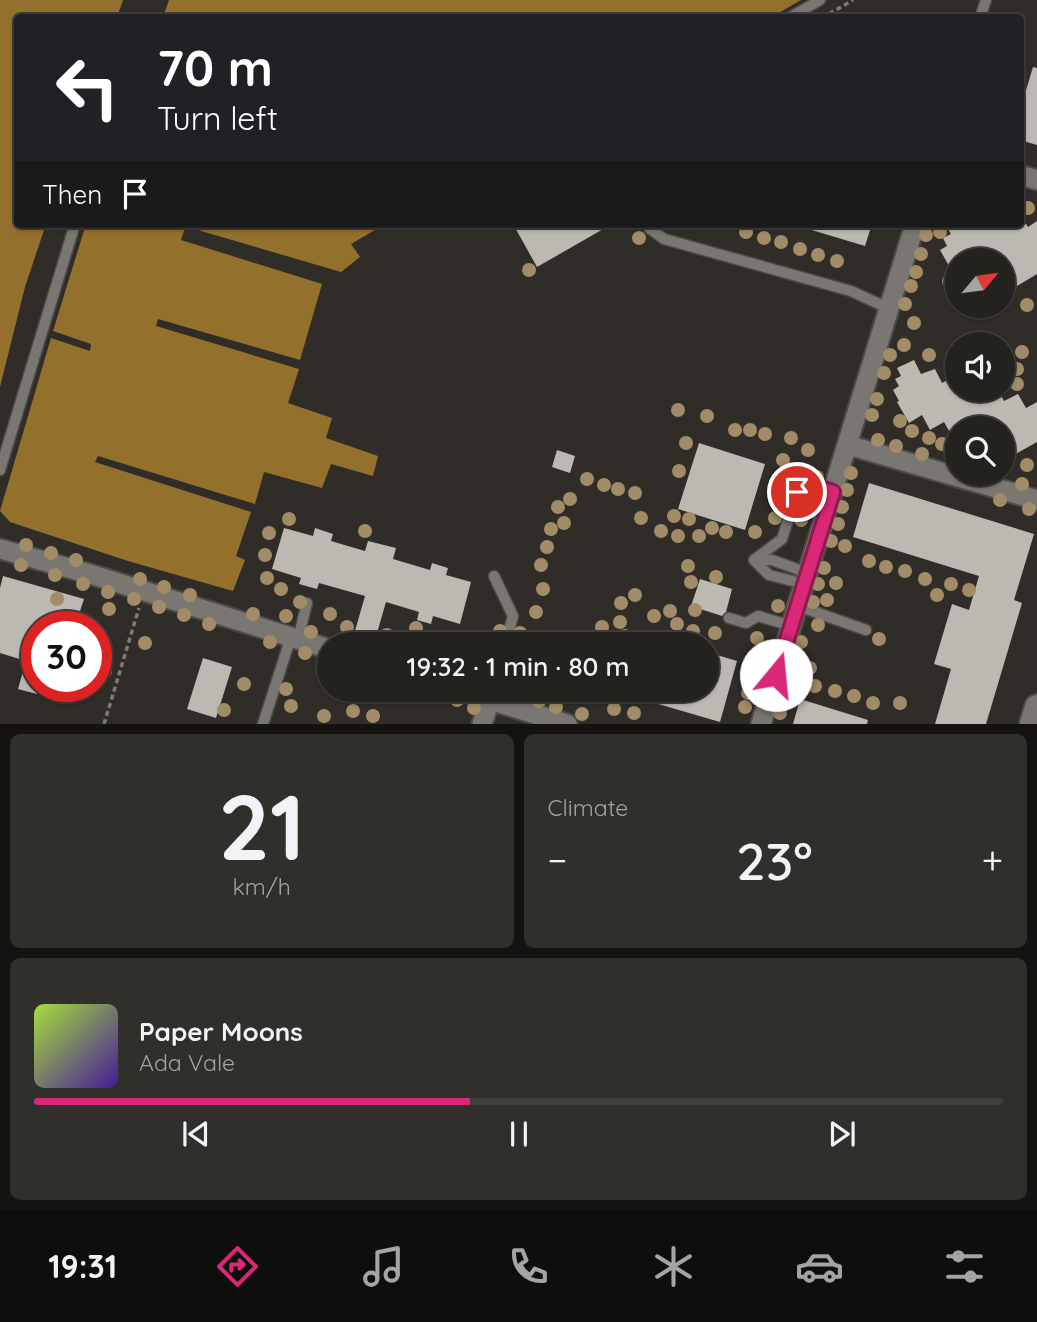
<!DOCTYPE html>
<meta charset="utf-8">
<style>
body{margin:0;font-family:Quicksand,sans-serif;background:#302f2c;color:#f1f3f6;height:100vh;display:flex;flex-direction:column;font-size:26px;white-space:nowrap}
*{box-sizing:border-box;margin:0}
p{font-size:23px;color:#a3a4a4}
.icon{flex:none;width:38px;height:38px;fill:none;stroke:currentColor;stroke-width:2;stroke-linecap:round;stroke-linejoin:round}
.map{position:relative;height:724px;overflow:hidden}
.panel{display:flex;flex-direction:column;gap:10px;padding:10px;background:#141311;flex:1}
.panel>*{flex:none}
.banner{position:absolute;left:14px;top:14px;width:1010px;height:214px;border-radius:7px;box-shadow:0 2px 5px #0004,0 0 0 2px #413f3d;background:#202124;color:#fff;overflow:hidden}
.needle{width:46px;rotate:61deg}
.controls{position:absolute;left:945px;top:248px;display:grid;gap:14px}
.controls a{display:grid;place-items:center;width:70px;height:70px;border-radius:50%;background:#24221f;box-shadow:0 2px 5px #0004,0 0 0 2px #413f3d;font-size:35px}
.speed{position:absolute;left:21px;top:611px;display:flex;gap:14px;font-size:35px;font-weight:700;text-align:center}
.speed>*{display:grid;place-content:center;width:91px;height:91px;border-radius:50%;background:#24221f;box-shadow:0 2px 5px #0004,0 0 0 2px #413f3d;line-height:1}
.speed .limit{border:10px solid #d22;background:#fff;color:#111}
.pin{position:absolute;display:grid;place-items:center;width:60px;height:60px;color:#fff;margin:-30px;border:4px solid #fff;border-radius:50%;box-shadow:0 2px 7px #0007}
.me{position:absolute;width:77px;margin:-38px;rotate:17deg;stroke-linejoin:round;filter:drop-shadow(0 0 5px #0008)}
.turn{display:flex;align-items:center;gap:24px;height:147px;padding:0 28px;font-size:32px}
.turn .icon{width:91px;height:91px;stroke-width:2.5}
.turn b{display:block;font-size:49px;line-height:60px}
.then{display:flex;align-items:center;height:66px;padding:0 28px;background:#0003;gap:14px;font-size:26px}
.big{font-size:52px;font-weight:600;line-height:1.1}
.panel .card{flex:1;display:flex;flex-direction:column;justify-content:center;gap:10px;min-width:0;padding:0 24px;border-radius:10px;background:#302f2c}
.panel .dial{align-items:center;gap:0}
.dial b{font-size:91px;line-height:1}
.song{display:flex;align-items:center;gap:21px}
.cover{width:84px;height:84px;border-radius:10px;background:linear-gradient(135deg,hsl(80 70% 55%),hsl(260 70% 35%))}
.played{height:7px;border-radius:4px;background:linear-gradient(90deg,#db2777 45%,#413f3d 45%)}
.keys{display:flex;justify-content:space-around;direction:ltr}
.heat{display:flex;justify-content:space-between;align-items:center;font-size:38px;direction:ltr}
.panel .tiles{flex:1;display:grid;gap:10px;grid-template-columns:1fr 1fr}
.card:last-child{grid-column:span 2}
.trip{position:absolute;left:317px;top:632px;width:402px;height:70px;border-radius:35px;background:#24221f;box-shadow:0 2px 5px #0004,0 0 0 2px #413f3d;font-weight:600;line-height:70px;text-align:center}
.tabs{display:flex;height:112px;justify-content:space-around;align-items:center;background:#0e0e0c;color:#a3a4a4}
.tabs .icon{width:49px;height:49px}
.tabs .on{color:#db2777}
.tabs b{font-size:32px;color:#f1f3f6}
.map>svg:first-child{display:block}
.water{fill:#94702d}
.building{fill:#bcb9b3}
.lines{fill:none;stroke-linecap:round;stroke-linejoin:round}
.service-casing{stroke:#4d4b47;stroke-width:13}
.minor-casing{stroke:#4d4b47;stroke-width:23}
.tertiary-casing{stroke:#4d4b47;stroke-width:28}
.path{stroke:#7d7b77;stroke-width:3.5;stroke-dasharray:5 3.5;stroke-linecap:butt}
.service{stroke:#7a7772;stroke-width:10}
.minor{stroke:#7a7772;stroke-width:19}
.tertiary{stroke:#7a7772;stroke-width:24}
.tree{fill:#a18c67}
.route-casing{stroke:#8e194d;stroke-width:18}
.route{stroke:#db2777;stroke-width:12}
</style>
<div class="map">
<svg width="1037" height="724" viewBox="0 0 1037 724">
<rect width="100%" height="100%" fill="#302d29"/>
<path class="water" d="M0,0H123L117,17L18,18V224H46L25,287L0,387Z
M169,0H801L770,18L163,17Z
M86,224H186L181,240L322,284L300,360L158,319L156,326L299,369L288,403L332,418L326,438L378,456L373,476L331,464L322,488L264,472L255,504L98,456L95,462L251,512L236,556L245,560L233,591L128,561L10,522L0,511L51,338L90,351L91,344L53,331Z
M197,224H385L351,244L360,257L341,272L201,231L197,226Z"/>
<path class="building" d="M1033,67L1037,68V145L1020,140V110Z
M1037,221V274L1017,286L1008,272L1003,276V261H957L949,266L940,250L947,246L943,238L951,234L945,224H1026L1028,227Z
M513,224H612L537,267Z
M805,224H872L865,246L805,228Z
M914,360L921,374L935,369L942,383L954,376L957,382V390H980L984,397L998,390L1004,401L1018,394L1026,408L1037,402V442L1014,455L1003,435V429H957V433L952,436L944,422L930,430L922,415L909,423L897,402L899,401L893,390L899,386L895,379L901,376L897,368Z
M699,443L765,464L745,530L678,509Z
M557,450L575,456L570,473L552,467Z
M869,483L1034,534L1014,600L1022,603L986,724H935L951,669L934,664L952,604L969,610L979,576L853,537Z
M284,528L313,536L315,528L333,534L331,541L365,551L368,541L396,548L393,559L430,570L432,563L448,568L446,575L471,582L460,624L433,616L431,624L417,620L419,612L386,602L375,640L354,634L365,596L319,583L317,589L299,584L301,578L272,569Z
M3,576L84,599L75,626H37V686H74L69,702L37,692V694L18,689L26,661L0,653V588Z
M700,579L732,589L726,612L722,616L691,606Z
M707,652L737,661L720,722L624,694V690H707Z
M203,658L232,667L216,718L187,709Z
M800,699L868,720L867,724H793Z"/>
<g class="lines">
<defs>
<path id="service" d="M789,18L820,0
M980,18L986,0
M649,224V228L664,239L851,291L879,304L889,311
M0,470L75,224
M754,560L782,539L797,492C808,483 820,488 833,492
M754,560L769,575L793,581
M755,560H772L797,569
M494,576L513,616L505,644
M798,606L866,630
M729,618L746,623L758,616L792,626
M298,639L307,603
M263,724L291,637"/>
<path id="minor" d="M1020,175L1037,180
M848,445L1037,500
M0,549L90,574L329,649
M458,690L490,700L482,724
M490,700L567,724
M761,724L915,224"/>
<path id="tertiary" d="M1032,724L1037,707"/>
</defs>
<use href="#service" class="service-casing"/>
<use href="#minor" class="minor-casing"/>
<use href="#tertiary" class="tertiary-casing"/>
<path class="path" d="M822,18L853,0
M104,724L139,608"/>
<use href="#service" class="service"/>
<use href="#minor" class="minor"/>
<use href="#tertiary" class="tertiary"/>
</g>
<g class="tree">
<circle cx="1028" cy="208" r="7"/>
<circle cx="746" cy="232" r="7"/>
<circle cx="940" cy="232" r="7"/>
<circle cx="926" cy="235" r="7"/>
<circle cx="639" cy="238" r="7"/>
<circle cx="764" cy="238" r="7"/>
<circle cx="781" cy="242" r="7"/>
<circle cx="800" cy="249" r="7"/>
<circle cx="921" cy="254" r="7"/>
<circle cx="818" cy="255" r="7"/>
<circle cx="837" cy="261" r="7"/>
<circle cx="529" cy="270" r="7"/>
<circle cx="916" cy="272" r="7"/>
<circle cx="949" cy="281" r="7"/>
<circle cx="911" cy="286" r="7"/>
<circle cx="905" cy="304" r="7"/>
<circle cx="1027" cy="305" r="7"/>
<circle cx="914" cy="323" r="7"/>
<circle cx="904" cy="345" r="7"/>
<circle cx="1022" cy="352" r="7"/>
<circle cx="890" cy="355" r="7"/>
<circle cx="929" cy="355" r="7"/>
<circle cx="1017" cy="369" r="7"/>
<circle cx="884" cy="373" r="7"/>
<circle cx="1017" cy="384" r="7"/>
<circle cx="877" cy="399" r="7"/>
<circle cx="678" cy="410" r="7"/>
<circle cx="872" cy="415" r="7"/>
<circle cx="707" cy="416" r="7"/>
<circle cx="900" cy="421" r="7"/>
<circle cx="735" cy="430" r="7"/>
<circle cx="750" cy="430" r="7"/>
<circle cx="912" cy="431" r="7"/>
<circle cx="765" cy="434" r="7"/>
<circle cx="791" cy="438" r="7"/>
<circle cx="929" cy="438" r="7"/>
<circle cx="878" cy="440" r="7"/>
<circle cx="686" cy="443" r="7"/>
<circle cx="942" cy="444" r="7"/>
<circle cx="896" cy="446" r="7"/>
<circle cx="808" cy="450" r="7"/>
<circle cx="922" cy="454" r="7"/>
<circle cx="783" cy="460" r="7"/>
<circle cx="1027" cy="465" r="7"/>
<circle cx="679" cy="471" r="7"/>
<circle cx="851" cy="473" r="7"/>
<circle cx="817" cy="477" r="7"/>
<circle cx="587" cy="479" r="7"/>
<circle cx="1022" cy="484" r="7"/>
<circle cx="604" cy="485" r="7"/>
<circle cx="618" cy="489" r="7"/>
<circle cx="847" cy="490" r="7"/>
<circle cx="635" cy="493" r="7"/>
<circle cx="570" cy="499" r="7"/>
<circle cx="783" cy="500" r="7"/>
<circle cx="1000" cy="500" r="7"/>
<circle cx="809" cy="503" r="7"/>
<circle cx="558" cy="507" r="7"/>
<circle cx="842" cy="507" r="7"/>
<circle cx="1029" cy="509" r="7"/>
<circle cx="674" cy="516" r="7"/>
<circle cx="641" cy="518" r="7"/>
<circle cx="775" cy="518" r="7"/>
<circle cx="289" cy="519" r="7"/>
<circle cx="689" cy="519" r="7"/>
<circle cx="801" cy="520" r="7"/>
<circle cx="564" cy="523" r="7"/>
<circle cx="838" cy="524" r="7"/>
<circle cx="712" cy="528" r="7"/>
<circle cx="551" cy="529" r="7"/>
<circle cx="365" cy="531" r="7"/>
<circle cx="661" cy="531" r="7"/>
<circle cx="726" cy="532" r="7"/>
<circle cx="755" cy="532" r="7"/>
<circle cx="269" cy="533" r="7"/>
<circle cx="678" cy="536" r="7"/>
<circle cx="699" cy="536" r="7"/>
<circle cx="831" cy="541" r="7"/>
<circle cx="26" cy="545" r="7"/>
<circle cx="845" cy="546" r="7"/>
<circle cx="547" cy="547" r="7"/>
<circle cx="51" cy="553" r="7"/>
<circle cx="265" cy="555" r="7"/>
<circle cx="76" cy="560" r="7"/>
<circle cx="869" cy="561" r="7"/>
<circle cx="21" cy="565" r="7"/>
<circle cx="541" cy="565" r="7"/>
<circle cx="688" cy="566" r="7"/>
<circle cx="886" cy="567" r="7"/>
<circle cx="824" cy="568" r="7"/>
<circle cx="905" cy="571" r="7"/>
<circle cx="55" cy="575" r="7"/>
<circle cx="716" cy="577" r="7"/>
<circle cx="267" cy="578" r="7"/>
<circle cx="140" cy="579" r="7"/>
<circle cx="925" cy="579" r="7"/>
<circle cx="691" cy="582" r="7"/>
<circle cx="836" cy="583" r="7"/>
<circle cx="83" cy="584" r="7"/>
<circle cx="818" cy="584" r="7"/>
<circle cx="951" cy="584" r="7"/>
<circle cx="164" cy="587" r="7"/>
<circle cx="281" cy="589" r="7"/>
<circle cx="543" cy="589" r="7"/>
<circle cx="969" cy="590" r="7"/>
<circle cx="108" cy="592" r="7"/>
<circle cx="190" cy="595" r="7"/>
<circle cx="635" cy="595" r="7"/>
<circle cx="937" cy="595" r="7"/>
<circle cx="57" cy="599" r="7"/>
<circle cx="134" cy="599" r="7"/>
<circle cx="827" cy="600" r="7"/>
<circle cx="300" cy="602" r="7"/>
<circle cx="813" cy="602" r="7"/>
<circle cx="621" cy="603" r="7"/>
<circle cx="778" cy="606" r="7"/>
<circle cx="159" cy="607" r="7"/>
<circle cx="109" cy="609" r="7"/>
<circle cx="695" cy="610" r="7"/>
<circle cx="670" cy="611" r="7"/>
<circle cx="536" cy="612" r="7"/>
<circle cx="253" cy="614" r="7"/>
<circle cx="330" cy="614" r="7"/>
<circle cx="184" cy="615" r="7"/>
<circle cx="286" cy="616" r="7"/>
<circle cx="654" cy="616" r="7"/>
<circle cx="620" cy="622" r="7"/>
<circle cx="209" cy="624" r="7"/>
<circle cx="677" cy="624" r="7"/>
<circle cx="818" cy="625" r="7"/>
<circle cx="347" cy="627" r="7"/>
<circle cx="602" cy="627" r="7"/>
<circle cx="416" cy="628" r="7"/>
<circle cx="500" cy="631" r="7"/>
<circle cx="693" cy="631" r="7"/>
<circle cx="311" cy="632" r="7"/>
<circle cx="520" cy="633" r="7"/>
<circle cx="715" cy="633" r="7"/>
<circle cx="387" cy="635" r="7"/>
<circle cx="625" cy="636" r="7"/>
<circle cx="757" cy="638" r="7"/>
<circle cx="879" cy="639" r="7"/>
<circle cx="270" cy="642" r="7"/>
<circle cx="801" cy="642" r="7"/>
<circle cx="145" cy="643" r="7"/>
<circle cx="305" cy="653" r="7"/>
<circle cx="105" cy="656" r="7"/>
<circle cx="796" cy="659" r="7"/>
<circle cx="810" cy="668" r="7"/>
<circle cx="105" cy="671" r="7"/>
<circle cx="755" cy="671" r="7"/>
<circle cx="789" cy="680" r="7"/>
<circle cx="244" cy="684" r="7"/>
<circle cx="815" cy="686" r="7"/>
<circle cx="286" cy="689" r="7"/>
<circle cx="835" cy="691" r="7"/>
<circle cx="748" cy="693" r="7"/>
<circle cx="854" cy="696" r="7"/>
<circle cx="784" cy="697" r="7"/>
<circle cx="457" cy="700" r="7"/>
<circle cx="539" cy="701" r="7"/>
<circle cx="873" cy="703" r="7"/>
<circle cx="900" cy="703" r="7"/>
<circle cx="291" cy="706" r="7"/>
<circle cx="556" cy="707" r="7"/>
<circle cx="745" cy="707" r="7"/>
<circle cx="474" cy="708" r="7"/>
<circle cx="614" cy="709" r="7"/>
<circle cx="224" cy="710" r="7"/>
<circle cx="353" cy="711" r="7"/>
<circle cx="634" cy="713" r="7"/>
<circle cx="780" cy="713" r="7"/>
<circle cx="582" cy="714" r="7"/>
<circle cx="324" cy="716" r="7"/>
<circle cx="373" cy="716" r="7"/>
</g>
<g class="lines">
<defs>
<path id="route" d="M776,675L833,492C820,488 808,483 797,492"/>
</defs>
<use href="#route" class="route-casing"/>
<use href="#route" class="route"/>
</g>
</svg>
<div class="controls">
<a><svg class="needle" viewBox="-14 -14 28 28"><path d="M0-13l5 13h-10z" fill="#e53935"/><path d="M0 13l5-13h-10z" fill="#a3a4a4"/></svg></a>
<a><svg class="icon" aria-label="sound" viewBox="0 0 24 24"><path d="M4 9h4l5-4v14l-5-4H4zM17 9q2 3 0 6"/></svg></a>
<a><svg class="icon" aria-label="search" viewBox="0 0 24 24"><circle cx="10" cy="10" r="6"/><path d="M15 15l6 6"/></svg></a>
</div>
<div class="speed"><div class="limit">30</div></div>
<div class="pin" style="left:797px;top:492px;background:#d93025"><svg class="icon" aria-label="arrive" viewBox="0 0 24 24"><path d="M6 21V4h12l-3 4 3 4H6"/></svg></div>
<svg class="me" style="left:776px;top:675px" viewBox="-20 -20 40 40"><circle r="19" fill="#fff"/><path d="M0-13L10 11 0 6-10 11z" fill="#db2777"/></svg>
<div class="trip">19:32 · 1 min · 80 m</div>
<div class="banner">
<div class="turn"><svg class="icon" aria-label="left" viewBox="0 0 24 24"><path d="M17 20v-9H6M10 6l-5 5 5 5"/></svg><div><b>70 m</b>Turn left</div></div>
<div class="then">Then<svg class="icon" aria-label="arrive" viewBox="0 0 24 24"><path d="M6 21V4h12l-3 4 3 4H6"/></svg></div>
</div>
</div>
<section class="panel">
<div class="tiles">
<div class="card dial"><b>21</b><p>km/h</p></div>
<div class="card"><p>Climate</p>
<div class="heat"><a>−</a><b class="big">23°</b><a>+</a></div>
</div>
<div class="card">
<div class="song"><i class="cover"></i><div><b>Paper Moons</b><p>Ada Vale</p></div></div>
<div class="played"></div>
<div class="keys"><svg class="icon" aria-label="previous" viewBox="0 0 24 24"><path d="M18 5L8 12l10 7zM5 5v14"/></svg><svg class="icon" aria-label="pause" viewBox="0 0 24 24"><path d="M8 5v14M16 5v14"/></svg><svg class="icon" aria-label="next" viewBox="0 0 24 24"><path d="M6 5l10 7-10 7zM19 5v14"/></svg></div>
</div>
</div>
</section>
<nav class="tabs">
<b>19:31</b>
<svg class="icon on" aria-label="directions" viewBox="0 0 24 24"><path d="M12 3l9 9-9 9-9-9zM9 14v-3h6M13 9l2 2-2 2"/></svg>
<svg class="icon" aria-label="music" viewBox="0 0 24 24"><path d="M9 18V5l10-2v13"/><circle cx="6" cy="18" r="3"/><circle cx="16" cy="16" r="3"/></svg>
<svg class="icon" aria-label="phone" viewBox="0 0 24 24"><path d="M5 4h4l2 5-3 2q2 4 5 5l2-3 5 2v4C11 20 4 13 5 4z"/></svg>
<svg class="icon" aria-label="climate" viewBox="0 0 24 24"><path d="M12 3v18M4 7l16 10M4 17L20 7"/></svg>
<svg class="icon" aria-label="car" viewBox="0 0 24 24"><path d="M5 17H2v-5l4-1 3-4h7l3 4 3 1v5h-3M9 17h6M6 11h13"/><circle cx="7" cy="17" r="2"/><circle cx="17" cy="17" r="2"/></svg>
<svg class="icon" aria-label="filters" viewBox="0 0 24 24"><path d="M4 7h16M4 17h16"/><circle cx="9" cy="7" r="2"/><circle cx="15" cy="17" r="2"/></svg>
</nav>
